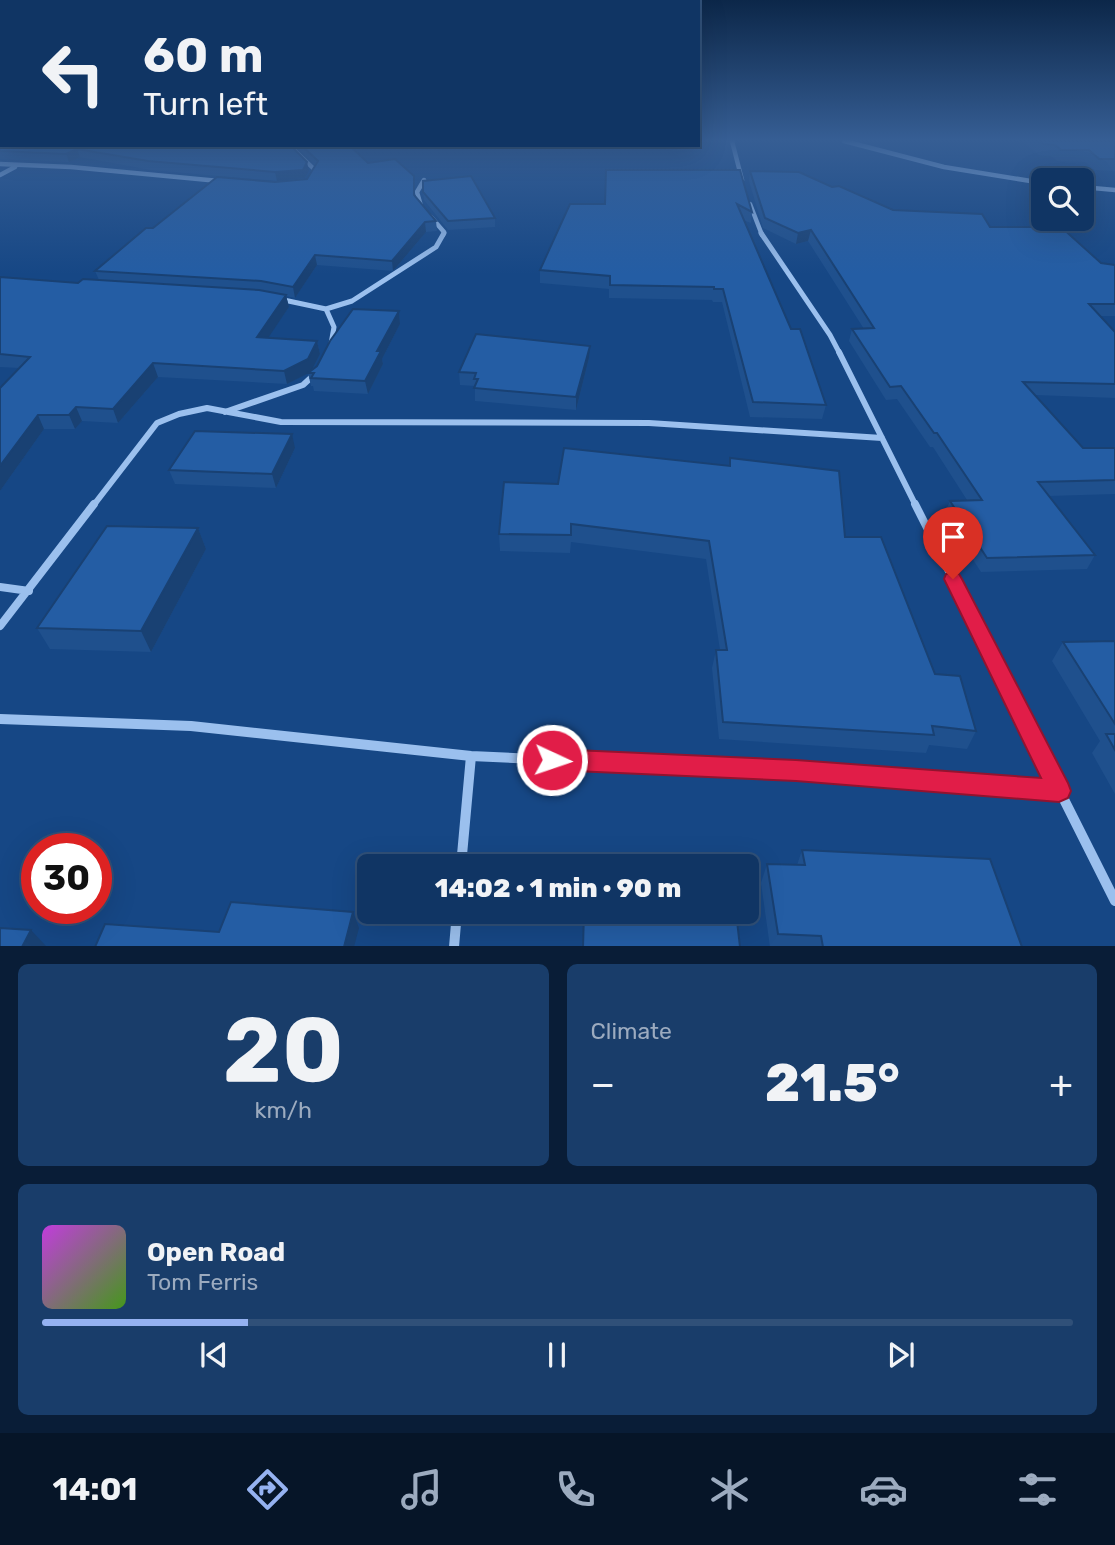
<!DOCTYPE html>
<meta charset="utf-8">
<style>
body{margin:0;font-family:Rubik,sans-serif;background:#193d6a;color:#f1f3f6;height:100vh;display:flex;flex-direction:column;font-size:26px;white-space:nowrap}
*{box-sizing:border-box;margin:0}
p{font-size:23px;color:#9cabbf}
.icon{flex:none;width:38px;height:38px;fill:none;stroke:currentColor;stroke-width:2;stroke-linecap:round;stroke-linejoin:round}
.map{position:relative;height:946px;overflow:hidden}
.panel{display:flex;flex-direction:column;gap:18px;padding:18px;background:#091d37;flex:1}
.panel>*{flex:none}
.top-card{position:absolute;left:0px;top:0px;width:700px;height:147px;box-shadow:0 7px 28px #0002,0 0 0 2px #305078;background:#103564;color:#f1f3f6;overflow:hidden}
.controls{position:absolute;left:1031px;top:168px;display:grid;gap:14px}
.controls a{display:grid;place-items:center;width:63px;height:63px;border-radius:10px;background:#103564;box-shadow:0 7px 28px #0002,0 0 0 2px #305078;font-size:35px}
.speed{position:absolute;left:21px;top:833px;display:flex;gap:14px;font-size:35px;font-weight:700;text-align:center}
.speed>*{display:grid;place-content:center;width:91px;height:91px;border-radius:50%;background:#103564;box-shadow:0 7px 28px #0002,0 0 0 2px #305078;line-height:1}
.speed .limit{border:10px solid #d22;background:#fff;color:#111}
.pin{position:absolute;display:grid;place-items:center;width:60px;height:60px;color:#fff;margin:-72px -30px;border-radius:50% 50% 50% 0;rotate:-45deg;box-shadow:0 0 7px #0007}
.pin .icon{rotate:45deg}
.me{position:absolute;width:77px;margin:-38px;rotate:93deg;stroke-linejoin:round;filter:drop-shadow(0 0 5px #0008)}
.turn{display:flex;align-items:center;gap:24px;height:147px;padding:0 28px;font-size:32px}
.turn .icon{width:91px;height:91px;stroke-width:2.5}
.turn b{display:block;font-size:49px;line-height:60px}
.big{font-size:52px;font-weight:800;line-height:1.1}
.panel .widget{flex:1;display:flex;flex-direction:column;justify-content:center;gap:10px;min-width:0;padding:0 24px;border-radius:10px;background:#193d6a}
.panel .dial{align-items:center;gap:0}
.dial b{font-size:91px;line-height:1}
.song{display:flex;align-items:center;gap:21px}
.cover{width:84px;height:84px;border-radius:10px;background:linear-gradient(135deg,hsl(290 70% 55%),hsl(100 70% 35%))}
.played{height:7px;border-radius:4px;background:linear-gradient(90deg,#95b2f1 20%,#305078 20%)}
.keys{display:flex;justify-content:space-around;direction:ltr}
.heat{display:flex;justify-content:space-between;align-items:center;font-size:38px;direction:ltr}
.panel .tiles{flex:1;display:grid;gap:18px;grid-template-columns:1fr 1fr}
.widget:last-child{grid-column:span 2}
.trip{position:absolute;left:357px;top:854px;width:402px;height:70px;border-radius:10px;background:#103564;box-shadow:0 7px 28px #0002,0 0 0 2px #305078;font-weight:800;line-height:70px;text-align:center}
.menu{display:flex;height:112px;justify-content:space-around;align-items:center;background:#061528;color:#9cabbf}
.menu .icon{width:49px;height:49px}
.menu .active{color:#95b2f1}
.menu b{font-size:32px;color:#f1f3f6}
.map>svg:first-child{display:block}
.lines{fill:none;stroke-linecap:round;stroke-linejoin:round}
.minor-far4{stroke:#9bc0ee;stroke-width:4.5}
.minor-far3{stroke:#9bc0ee;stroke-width:5}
.minor-far2{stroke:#9bc0ee;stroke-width:6}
.minor-far1{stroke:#9bc0ee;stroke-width:8}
.minor{stroke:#9bc0ee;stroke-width:10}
.wall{fill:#1f508d}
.shaded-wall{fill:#194173}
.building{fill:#245da4;stroke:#194173;stroke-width:2}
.route{fill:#e11d48;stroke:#92132f;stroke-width:2}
</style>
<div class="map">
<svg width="1115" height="947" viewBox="0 0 1115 947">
<rect width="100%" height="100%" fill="#164785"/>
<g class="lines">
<path class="minor-far4" d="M732,141L742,180
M844,141L944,167L1043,183
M289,145L315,170L314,175
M0,164L71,167L219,181
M0,175L15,167
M1082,187L1115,190
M750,204L762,235
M421,206L417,192L424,180
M431,217L444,232L443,235"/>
<path class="minor-far3" d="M761,233L830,335L840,354
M279,299L326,309L334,327L331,344
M326,309L352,301L436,247L444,233"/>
<path class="minor-far2" d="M839,352L916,506
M225,412L303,385L316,373
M93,506L157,423L179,414L207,408L281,422L649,423L882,438"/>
<path class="minor-far1" d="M915,504L1014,700
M0,587L29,591
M0,626L94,504"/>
<path class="minor" d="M1013,698L1115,901
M0,719L191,726L471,756L796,771L1060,791
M461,866L471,756
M454,947L457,912"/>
</g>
<path class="wall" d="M0,141L290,145L309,171L305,178L277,181L151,170L80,157L69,162L0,159Z
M1023,141H1115V171L1095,170L1085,162L1057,161L1051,156L1039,155Z
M295,145H349L368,163L415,185V196L436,221L437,231L426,232L393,271L317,265L295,298L286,296L289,307L268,337L317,341L320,354L312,370L399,311L400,324L382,359L383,364L368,394L314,391L313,386H311L308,373L287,384L158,377L118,423L82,421L75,429H44L0,491V388L19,368L0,367V277L78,283L99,280L95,271L153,228L275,182L307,179L315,166Z
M740,170L752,212L751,223L743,220L791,329L826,405L822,419L750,417L722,302H713L712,300L609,298V289L540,283V270L605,204Z
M750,171L832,187L893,210L990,227L1101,263L1115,265V316H1100L1115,332V398L1035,395L1083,448H1115V494L1049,496L1095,555L1087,569L981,572L944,515L950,501L967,500L933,447H930L897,399L886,400L849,341L852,329H864L808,241L796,244L763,228L749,181Z
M423,192L495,218V227L448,230L424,200Z
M589,358L576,410L475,401V386L460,385L459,372Z
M295,448L276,488L175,484L169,470Z
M730,458L845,537L935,674L976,731L967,749L929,745L926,753L719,739L712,668L716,650H720L706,559L571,542L570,553L500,551L499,534L729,465Z
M198,528L206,549L151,652L50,649L37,628Z
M1115,641V794L1092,753L1100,741L1052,661L1063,642Z
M802,850L1022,947H770L761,883L767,864L797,865Z"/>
<path class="shaded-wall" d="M77,149L80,157L69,162L66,154Z
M307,162L309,171L305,178L277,181L275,172Z
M425,222L426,232L393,271L392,261Z
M811,230L808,241L796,244L798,233Z
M315,255L317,265L295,298L293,287Z
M286,295L289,307L260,350L257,337Z
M399,311L400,324L382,359L383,364L368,394L365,381L377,351Z
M317,341L320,354L311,372L287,384L284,371Z
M590,346L589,358L576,410V397Z
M153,363L158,377L118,423L113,409Z
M76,407L82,421L75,429L69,415Z
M38,415L44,429L0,491V466Z
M292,434L295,448L276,488L272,474Z
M198,528L206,549L151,652L141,631Z
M353,912L359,928L354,947H344Z
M31,930L46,946V947H22Z"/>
<path class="building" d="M0,141H2V145H290L307,162L303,170L275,172L148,161L77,149L66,154L0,151Z
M1039,141H1115V159H1099L1089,150H1061L1055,145L1043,144Z
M301,145H349L368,163L395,159L414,176V195L436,221L425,222L392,261L315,255L293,287L261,281L95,271L146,228H153L217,177L275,182L307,179L318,161Z
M606,170H740L752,212L737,204L791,329H800L826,405L753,402L723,289H714V287L610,285V276L540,270L570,204H605Z
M750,171L799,172L832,187L839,186L893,210L982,214L990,227H1061L1101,263L1115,265V304H1089L1115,332V384L1023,382L1083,448H1115V480L1038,482L1095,555L987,558L950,501L982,500L937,433H934L901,386L890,387L852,329L874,328L811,230L798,233L765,218Z
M471,176L495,218L448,221L423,192V181Z
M0,277L78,283L83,279L259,290L286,295L257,337L317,341L308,359L284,371L153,363L113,409L76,407L69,415H38L0,466V388L30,357L0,354Z
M353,309L399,311L377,351H381L365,381L311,378L314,373H308L317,366L330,341Z
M476,334L590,346L576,397L474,388L478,379H474L476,373L459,372Z
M195,431L292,434L272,474L169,470Z
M564,448L730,466V458L839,471L845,537H881L935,674L960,676L976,731L932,726L934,735L723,722L716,650H727L709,541L571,524V535L499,534L504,482L558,484Z
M107,526L198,528L141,631L37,628Z
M1115,641V724L1063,642Z
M1106,734H1115V750Z
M802,850L990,859L1022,947H823L821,936L778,934L767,864L805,865Z
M231,902L353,912L344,947H95L105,924L219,932Z
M584,912H736L740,947H583Z
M0,928L31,930L22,947H0Z"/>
<linearGradient id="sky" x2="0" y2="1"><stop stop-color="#0c2749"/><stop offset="0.51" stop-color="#365e94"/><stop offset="1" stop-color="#365e94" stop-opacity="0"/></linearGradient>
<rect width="1115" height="274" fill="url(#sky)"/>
<path class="route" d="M953,572L959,574L962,579L1068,783L1071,791L1068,798L1059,802L796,781L552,770L544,767L541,760L544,752L552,749L796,760L1041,778L944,579L946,574Z"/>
</svg>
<div class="controls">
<a><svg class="icon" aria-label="search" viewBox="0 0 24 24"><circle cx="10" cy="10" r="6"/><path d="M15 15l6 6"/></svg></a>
</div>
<div class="speed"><div class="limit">30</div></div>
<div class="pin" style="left:953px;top:579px;background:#d93025"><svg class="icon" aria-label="arrive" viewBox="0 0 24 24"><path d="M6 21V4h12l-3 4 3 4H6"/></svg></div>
<svg class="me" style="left:552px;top:760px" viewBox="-20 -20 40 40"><circle r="17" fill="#e11d48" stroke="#fff" stroke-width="3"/><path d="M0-11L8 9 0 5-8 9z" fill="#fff"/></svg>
<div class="trip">14:02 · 1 min · 90 m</div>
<div class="top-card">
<div class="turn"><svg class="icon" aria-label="left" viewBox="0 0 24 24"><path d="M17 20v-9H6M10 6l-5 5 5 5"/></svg><div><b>60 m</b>Turn left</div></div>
</div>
</div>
<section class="panel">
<div class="tiles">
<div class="widget dial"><b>20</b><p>km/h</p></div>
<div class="widget"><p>Climate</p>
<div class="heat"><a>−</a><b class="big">21.5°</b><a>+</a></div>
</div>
<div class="widget">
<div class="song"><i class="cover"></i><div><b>Open Road</b><p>Tom Ferris</p></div></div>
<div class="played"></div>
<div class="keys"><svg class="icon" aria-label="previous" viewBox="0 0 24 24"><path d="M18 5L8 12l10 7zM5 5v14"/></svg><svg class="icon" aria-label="pause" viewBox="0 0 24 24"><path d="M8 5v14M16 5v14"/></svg><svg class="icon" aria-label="next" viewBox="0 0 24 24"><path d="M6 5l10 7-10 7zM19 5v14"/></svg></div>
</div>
</div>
</section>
<nav class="menu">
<b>14:01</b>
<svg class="icon active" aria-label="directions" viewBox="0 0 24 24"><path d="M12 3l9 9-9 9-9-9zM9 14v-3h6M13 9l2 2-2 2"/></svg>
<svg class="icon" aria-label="music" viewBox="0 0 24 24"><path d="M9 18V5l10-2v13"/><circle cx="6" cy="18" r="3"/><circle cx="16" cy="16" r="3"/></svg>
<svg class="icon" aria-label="phone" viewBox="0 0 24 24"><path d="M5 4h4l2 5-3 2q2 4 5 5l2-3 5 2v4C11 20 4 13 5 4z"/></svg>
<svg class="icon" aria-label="climate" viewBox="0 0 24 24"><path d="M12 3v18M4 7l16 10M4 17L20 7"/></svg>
<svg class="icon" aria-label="car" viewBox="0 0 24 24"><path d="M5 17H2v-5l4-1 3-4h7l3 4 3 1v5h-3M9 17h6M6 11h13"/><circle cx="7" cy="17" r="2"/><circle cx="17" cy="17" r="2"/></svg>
<svg class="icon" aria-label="filters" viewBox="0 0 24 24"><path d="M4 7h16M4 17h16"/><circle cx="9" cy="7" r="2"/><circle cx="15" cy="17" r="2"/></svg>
</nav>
